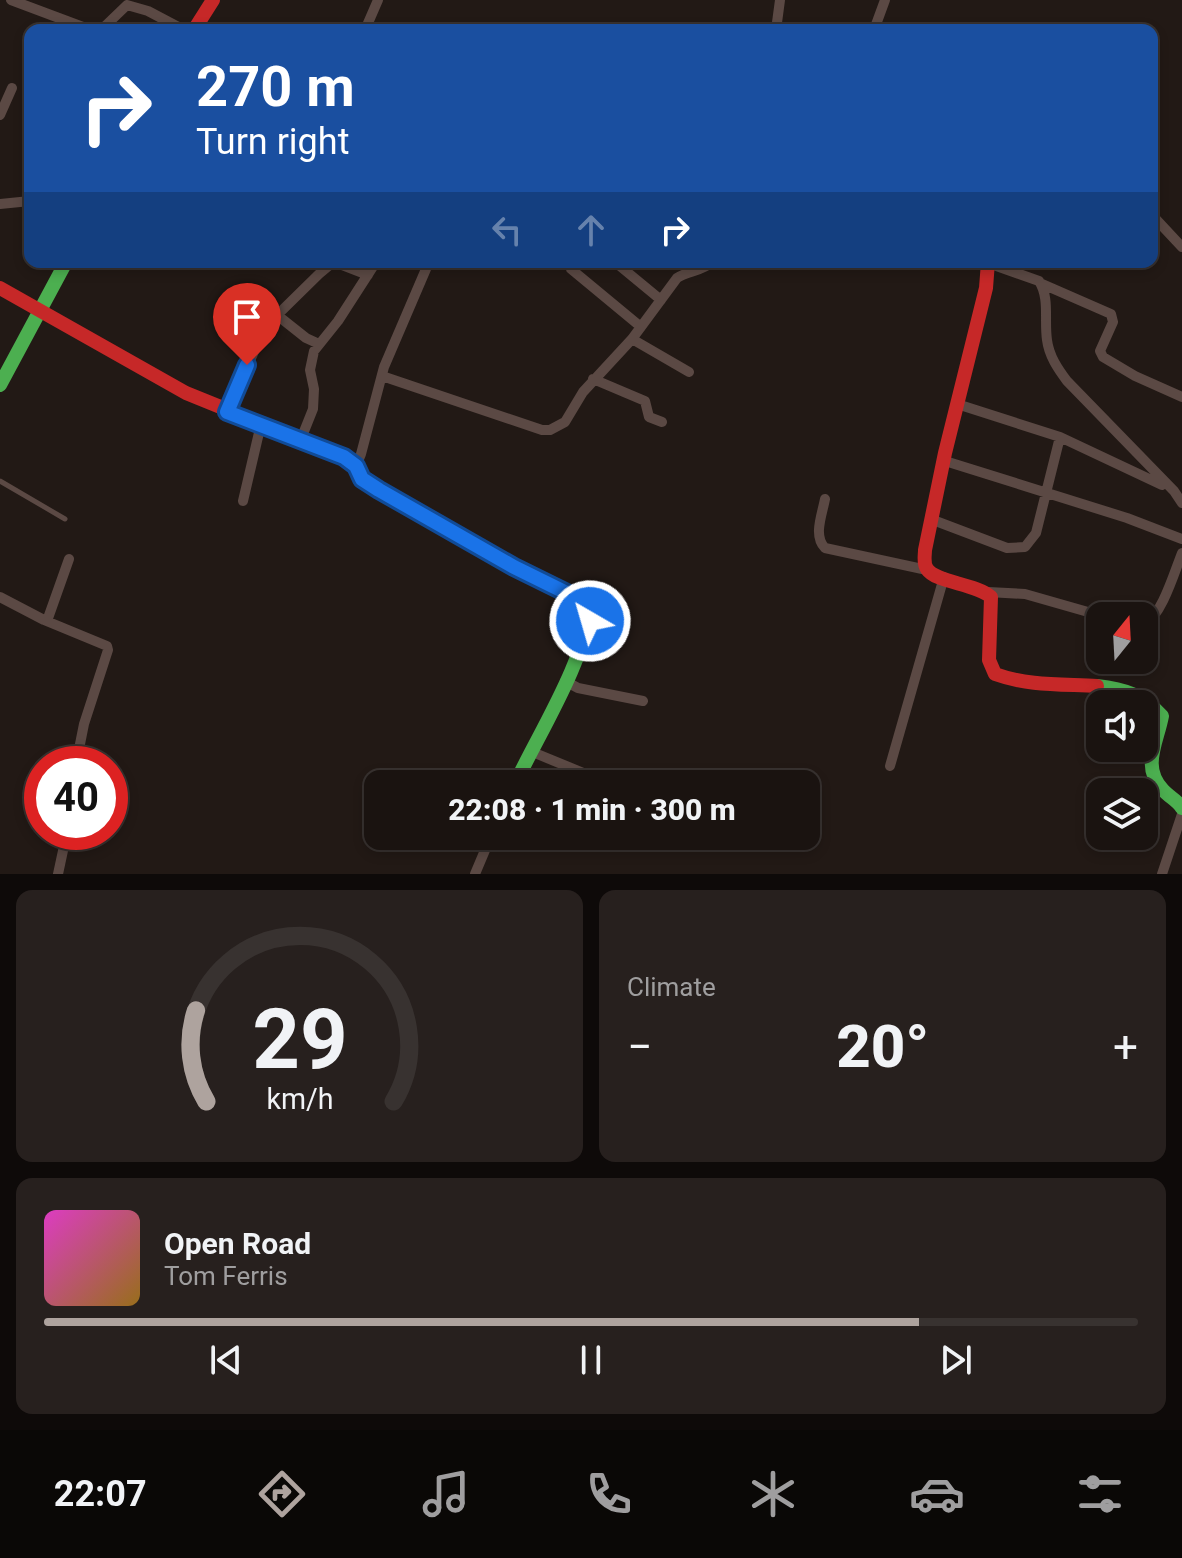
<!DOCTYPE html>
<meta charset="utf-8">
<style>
body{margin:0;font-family:Roboto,sans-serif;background:#27201e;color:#f1f3f6;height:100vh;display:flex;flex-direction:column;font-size:30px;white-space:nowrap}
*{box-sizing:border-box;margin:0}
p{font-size:26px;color:#9f9e9f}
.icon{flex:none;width:44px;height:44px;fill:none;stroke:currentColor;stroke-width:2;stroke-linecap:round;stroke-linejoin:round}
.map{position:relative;height:874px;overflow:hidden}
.drawer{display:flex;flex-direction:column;gap:16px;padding:16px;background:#0e0a09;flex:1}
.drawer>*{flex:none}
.hud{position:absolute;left:24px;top:24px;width:1134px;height:244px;border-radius:16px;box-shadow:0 4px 12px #0003,0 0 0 2px #383230;background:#1a4fa0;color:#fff;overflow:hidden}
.needle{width:52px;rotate:18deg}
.tools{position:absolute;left:1086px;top:602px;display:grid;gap:16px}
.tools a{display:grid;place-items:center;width:72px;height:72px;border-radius:16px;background:#1a1310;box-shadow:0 4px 12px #0003,0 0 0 2px #383230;font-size:40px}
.speed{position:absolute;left:24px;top:746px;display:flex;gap:16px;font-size:40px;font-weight:700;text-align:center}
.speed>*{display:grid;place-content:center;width:104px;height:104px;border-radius:50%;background:#1a1310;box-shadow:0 4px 12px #0003,0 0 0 2px #383230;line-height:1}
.speed .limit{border:12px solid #d22;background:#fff;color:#111}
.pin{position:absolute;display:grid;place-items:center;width:68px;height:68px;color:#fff;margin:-82px -34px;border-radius:50% 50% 50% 0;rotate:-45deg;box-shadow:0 0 8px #0007}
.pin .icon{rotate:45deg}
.me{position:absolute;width:88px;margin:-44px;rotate:322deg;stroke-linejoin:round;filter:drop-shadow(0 0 6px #0008)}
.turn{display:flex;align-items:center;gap:28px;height:168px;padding:0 40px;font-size:36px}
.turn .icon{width:104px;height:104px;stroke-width:2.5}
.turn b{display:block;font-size:56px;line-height:68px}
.lanes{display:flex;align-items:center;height:76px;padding:0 40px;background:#0003;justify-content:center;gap:40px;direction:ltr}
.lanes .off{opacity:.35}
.big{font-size:60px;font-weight:800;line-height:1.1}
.drawer .card{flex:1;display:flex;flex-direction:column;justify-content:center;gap:12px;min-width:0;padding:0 28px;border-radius:16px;background:#27201e}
.drawer .dial{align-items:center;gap:0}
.dial svg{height:208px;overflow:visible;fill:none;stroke:#383230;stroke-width:7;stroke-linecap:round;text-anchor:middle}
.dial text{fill:#f1f3f6;stroke:none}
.song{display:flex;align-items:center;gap:24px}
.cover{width:96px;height:96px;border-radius:12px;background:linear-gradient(135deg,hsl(310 70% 55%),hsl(40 70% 35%))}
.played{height:8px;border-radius:4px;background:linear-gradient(90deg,#aea39e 80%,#383230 80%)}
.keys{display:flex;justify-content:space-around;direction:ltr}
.heat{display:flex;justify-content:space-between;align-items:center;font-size:44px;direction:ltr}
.drawer .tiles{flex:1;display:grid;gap:16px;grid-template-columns:1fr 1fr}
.card:last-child{grid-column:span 2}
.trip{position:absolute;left:364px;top:770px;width:456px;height:80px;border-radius:16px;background:#1a1310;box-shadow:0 4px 12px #0003,0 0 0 2px #383230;font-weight:800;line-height:80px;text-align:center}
.menu{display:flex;height:128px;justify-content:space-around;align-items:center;background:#0a0806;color:#9f9e9f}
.menu .icon{width:56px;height:56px}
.menu .on{color:#aea39e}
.menu b{font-size:36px;color:#f1f3f6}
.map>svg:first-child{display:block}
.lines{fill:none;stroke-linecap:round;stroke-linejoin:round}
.lane{stroke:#5b4944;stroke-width:5}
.street{stroke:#5b4944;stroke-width:10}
.fast{stroke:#4caf50;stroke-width:14}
.jam{stroke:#c62828;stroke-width:14}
.route-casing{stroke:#114b97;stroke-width:20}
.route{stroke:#1a73e8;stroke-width:14}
</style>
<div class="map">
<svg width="1182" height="874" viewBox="0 0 1182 874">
<rect width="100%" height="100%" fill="#221915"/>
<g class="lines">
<path class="lane" d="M0,481L65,519"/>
<path class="street" d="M11,0L91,30
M101,30L127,5L148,11L184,30
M365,30L378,0
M776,30L780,0
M874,30L885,0
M1077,30L1078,28
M1152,78L1153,76
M0,115L12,88
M0,204L30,201
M1152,215L1182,247
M615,262L661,300
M988,263L1039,281C1050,298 1044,320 1047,340C1049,356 1058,369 1067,381L1174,491L1182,503
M571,269L641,327
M1040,283L1111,314L1113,322L1100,351L1103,357L1135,376L1182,397
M277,315L306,338L319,344
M632,339L689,372
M382,376L542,430H550L565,422L583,392L632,339L677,278C688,271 702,271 712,262
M593,379L645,401L649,417L662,422
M957,404L1060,437L1162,485
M227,412L265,327L319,274L331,264L337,263L368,275
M301,439L313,409L314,389L310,370L314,351L338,321L376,262
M945,461L1127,518L1182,539
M356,466L361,454L384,367L426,269
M825,499C822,515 813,536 825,548L927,570
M243,501L261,424
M933,520L1007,548L1025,547L1036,533L1060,437
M988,592L1025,594L1102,616
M0,597L44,620L107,646L108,650L84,724L76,764
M47,621L69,559
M1144,625C1162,615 1174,573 1182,553
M565,681L578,688L643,701
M530,751L610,784
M890,766L944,577
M58,874L67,832
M475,874L491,836
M1162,874L1182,814"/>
<path class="fast" d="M0,385L66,262
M377,489L514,567L590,605C586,660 539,733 515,784
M1097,686C1125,689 1142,695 1162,716C1157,743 1141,767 1163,790C1169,797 1177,800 1182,808"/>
<path class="jam" d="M194,30L213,0
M988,262L986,288L945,453L925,550C925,556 923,563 927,569C936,583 975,583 991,597L989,660L995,674C1028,686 1062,684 1097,686
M0,288L186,393L344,457C357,467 362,479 377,489"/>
</g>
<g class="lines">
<defs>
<path id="route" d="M247,365L227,412L344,457L356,466L362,479L379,490L514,567L585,602L592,609L590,621"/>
</defs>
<use href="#route" class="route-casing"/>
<use href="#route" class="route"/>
</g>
</svg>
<div class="tools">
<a><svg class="needle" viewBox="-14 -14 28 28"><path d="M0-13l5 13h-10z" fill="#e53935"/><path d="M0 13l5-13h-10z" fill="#9f9e9f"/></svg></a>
<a><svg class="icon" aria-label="sound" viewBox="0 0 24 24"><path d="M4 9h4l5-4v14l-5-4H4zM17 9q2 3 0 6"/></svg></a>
<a><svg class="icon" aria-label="layers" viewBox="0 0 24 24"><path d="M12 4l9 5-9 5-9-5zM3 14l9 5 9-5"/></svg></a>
</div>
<div class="speed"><div class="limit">40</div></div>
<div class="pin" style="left:247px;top:365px;background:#d93025"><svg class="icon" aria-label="arrive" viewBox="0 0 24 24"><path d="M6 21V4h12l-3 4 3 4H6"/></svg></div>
<svg class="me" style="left:590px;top:621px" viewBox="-20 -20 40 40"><circle r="17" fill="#1a73e8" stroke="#fff" stroke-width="3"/><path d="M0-11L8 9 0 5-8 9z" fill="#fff"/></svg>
<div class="trip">22:08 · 1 min · 300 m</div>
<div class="hud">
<div class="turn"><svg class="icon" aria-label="right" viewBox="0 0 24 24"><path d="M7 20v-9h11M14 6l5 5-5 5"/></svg><div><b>270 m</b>Turn right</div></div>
<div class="lanes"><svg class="icon off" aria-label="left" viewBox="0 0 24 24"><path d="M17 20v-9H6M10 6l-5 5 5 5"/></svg><svg class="icon off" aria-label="ahead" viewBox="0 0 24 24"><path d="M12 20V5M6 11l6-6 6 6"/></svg><svg class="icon" aria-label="right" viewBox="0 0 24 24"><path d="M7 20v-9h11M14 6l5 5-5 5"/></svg></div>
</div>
</div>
<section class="drawer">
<div class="tiles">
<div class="card dial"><svg viewBox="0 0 100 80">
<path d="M14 69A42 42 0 1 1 86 69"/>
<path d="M14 69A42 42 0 0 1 10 34" stroke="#aea39e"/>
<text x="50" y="56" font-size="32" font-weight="700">29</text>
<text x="50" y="72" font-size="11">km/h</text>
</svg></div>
<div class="card"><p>Climate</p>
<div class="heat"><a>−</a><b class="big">20°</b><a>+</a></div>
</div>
<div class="card">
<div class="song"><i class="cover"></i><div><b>Open Road</b><p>Tom Ferris</p></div></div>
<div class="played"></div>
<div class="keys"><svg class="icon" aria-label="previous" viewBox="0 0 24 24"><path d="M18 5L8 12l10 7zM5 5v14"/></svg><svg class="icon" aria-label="pause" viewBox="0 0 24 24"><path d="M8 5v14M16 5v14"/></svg><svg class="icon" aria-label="next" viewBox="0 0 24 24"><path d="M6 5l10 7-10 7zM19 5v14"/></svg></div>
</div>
</div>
</section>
<nav class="menu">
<b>22:07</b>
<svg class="icon on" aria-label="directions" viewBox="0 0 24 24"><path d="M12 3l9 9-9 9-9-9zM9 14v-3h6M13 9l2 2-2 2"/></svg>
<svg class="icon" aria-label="music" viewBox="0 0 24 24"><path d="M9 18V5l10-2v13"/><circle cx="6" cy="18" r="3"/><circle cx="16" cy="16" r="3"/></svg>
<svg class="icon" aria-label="phone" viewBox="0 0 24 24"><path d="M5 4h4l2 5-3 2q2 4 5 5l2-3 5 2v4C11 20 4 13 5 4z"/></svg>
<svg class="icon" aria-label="climate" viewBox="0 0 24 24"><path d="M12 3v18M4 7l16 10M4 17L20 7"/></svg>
<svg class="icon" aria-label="car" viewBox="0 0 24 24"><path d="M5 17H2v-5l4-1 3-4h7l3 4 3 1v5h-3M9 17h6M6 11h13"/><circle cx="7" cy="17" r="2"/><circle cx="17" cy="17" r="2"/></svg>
<svg class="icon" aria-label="filters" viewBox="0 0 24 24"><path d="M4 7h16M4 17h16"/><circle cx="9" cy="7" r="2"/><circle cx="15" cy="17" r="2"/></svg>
</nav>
